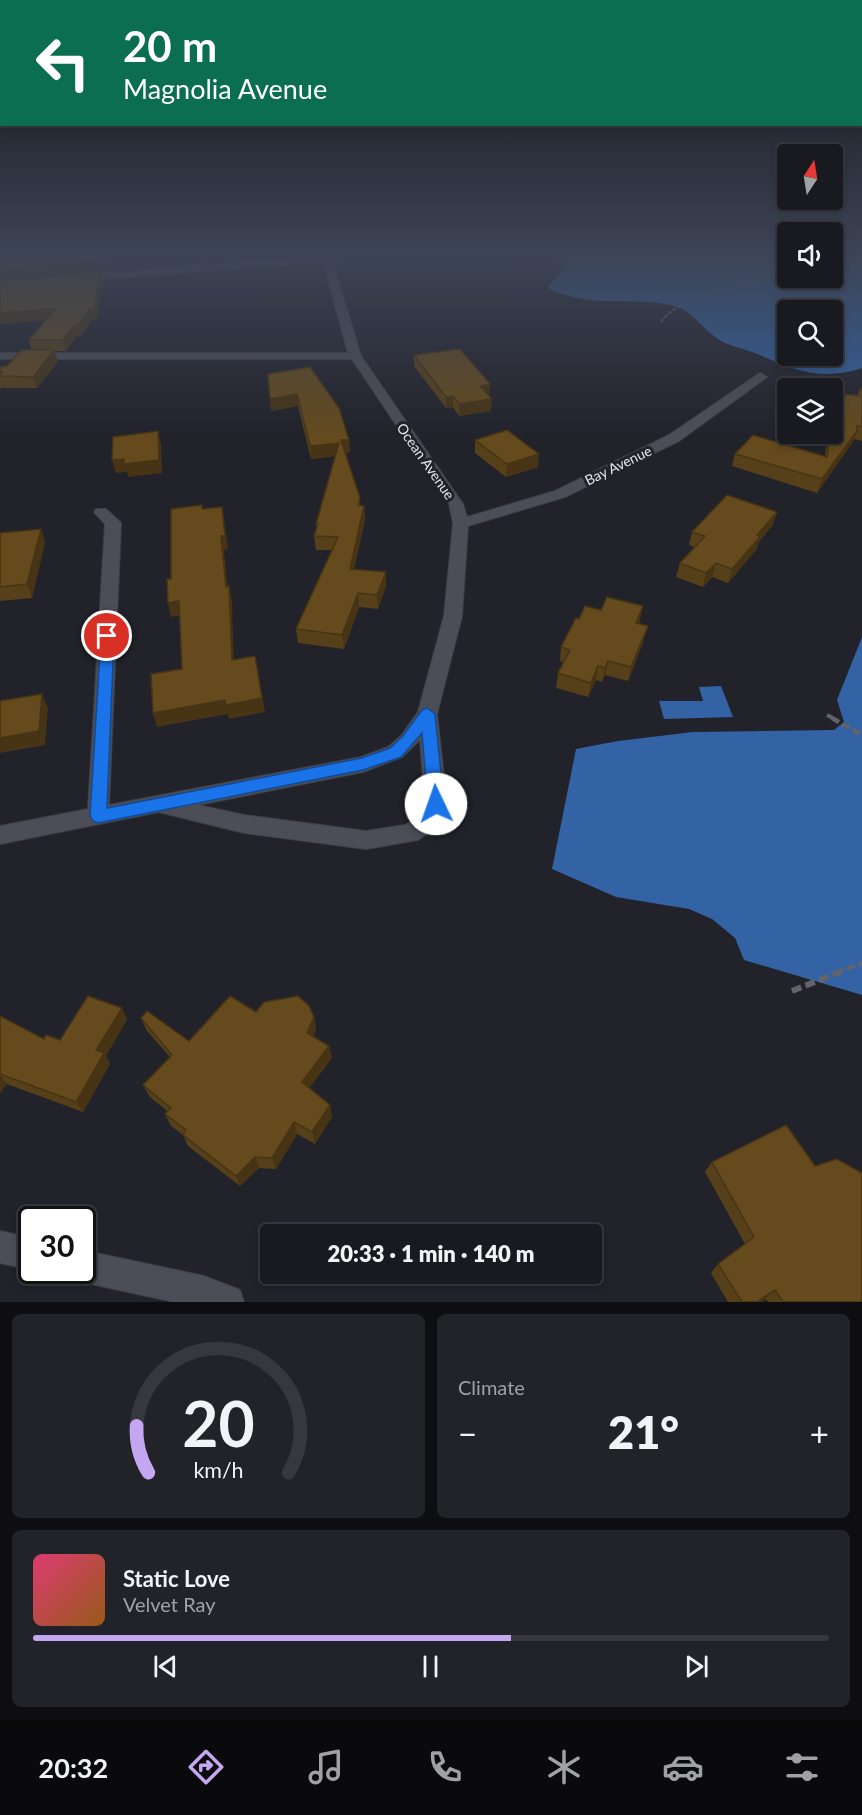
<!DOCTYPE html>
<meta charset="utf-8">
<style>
body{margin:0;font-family:Lato,sans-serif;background:#222329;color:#f1f3f6;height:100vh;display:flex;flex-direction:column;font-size:22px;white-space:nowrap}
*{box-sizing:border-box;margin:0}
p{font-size:20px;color:#9fa1a5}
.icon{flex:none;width:33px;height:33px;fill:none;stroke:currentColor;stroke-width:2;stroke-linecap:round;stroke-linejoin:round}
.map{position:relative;height:1302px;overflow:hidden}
.panel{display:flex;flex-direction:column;gap:12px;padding:12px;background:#0e0e12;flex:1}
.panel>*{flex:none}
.guide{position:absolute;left:0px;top:0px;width:862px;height:126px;box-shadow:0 3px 9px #0003,0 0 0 2px #37383e;background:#0b6e4f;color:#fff;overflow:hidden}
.needle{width:39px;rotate:12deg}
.tools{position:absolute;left:777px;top:144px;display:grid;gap:12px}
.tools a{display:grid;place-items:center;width:66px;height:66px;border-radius:6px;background:#191a20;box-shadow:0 3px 9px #0003,0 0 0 2px #37383e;font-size:30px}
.speed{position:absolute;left:18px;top:1206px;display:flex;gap:12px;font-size:30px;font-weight:700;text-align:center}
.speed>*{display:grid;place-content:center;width:78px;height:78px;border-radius:50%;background:#191a20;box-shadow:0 3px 9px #0003,0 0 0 2px #37383e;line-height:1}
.speed .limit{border:3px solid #111;border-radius:9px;background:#fff;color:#111}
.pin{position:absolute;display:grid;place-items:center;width:51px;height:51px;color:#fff;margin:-26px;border:3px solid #fff;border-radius:50%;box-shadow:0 2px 6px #0007}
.me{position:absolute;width:66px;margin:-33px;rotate:357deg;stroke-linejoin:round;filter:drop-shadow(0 0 4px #0008)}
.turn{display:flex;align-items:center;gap:21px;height:126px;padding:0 24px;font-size:27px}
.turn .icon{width:78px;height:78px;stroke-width:2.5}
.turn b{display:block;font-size:42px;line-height:51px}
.big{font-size:45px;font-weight:800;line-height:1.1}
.panel .tile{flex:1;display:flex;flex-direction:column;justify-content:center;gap:9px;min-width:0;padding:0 21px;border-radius:9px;background:#222329}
.panel .dial{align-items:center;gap:0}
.dial svg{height:156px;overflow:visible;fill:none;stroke:#37383e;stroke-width:7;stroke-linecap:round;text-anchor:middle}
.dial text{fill:#f1f3f6;stroke:none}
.song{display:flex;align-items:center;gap:18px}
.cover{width:72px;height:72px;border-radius:9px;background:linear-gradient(135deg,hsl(340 70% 55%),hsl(30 70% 35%))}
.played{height:6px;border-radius:3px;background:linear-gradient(90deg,#c5a6f0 60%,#37383e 60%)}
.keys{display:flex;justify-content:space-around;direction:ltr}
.heat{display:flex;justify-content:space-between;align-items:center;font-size:33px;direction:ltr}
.panel .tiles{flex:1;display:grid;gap:12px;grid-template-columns:1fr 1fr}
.tile:last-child{grid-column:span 2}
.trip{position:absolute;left:260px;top:1224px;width:342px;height:60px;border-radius:6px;background:#191a20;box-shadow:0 3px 9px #0003,0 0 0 2px #37383e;font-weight:800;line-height:60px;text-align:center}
.tabs{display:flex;height:96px;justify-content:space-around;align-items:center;background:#0a0a0d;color:#9fa1a5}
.tabs .icon{width:42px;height:42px}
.tabs .on{color:#c5a6f0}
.tabs b{font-size:27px;color:#f1f3f6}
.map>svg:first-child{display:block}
.water{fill:#3363a5;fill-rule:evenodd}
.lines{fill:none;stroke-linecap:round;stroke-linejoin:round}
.street-casing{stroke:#3e4047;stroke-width:2}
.path-far3{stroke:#63646b;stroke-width:2;stroke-dasharray:4 1.5;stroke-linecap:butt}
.path-far2{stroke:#63646b;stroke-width:4;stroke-dasharray:6 3;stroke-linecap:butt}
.path-far1{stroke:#63646b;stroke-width:4.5;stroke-dasharray:8 4;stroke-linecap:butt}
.path{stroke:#63646b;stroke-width:6;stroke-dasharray:10 4.5;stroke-linecap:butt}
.street{fill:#4c4e57;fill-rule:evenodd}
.wall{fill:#564019}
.shaded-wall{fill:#463414}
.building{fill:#644a1d;stroke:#463414;stroke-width:1.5}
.route{fill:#1a73e8;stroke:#114b97;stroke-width:1.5}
.labels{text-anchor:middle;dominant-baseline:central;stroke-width:6;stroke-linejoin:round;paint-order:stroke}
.far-street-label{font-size:14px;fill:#e4e6eb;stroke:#21222a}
</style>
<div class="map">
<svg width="862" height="1302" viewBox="0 0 862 1302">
<rect width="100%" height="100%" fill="#21222a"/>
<path class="water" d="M556,256H787L788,278H832L833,256H862V368C824,381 796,371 760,355C745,348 727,347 714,336C700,326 692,310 674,306C644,298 612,304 582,299C570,297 558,292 547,288L567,265ZM788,310H832V356H788Z
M862,637V995L744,960L735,938L712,919L689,909L616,897L552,869L576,749L618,741L693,732L834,730L844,722L837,700Z
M721,686L733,717L664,719L659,701H703L699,687Z"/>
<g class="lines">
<defs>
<path id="street" d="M309,256L340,257L332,260L361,356L463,504L467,517L555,491L669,435L757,375L761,373L767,377L679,441L565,497L468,526L462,616L437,714L447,804L434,829L418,840L366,849L244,833L159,812L0,844V826L88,809L105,524L94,512L96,509H106L121,523L109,805L361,757L388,747L401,736L418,712L444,616L453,523L449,504L352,359H0V353H348L323,261L80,281L75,278L80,275ZM420,740L425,804L418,817L405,825L366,831L244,815L198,805L363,772L402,757Z
M0,1231L32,1238V1270L0,1263Z
M82,1250L204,1276L240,1290L244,1302H174L82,1282L71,1277L68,1270H82Z"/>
</defs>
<use href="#street" class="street-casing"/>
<path class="path-far3" d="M661,322C676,298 742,286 770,277"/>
<path class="path-far2" d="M827,715L835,719"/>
<path class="path-far1" d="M832,718L862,735
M836,973L862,963"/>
<path class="path" d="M792,991L840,972"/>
<use href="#street" class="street"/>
</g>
<path class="wall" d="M101,271L104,280L96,319L92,320L81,336L76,337L66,351H55L58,361L37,388H3L2,387L0,390V367L7,366L32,350L29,340L46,320L0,324V281Z
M414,355L490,384L488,396L491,411L459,416L453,407L446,408L414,366Z
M310,367L349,440L350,452L345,453L360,498V505L364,506L365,520L354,569L386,572V586L378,609L359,607L344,649L298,643L296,629L332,550H316L314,536L316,529V524L335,456L311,459L298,406L271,411L270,399Z
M860,389H862V441L854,439L852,443L817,493L732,466L735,454L825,456L828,434H832L840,413L841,406L845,394L857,396Z
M475,440L538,467L506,477L475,453Z
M777,512L772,526L758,543L756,550L728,583L712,577L703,587L676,577L680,563L694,547L689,545L692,532Z
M41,529L45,542L32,598L0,601V533Z
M640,620L639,624L644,640L628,681L605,675L602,682L596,680L588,697L556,688L558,673L564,663L560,661L561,647Z
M256,1012L314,1017L316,1030L313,1036L329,1046L332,1058L309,1088L332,1117L315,1144L297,1134L276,1169L259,1168L240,1186L188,1146L183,1135L171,1126L165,1114L167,1111L150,1097L143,1085L170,1057L147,1031L141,1018L189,1041Z
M0,1016L44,1039L60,1040L127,1019L106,1056L110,1064L83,1112L7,1084L0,1093Z
M712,1162L862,1302H768L766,1299L761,1302H728L711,1273L718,1264L745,1244L705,1172Z"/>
<path class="shaded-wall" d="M104,256H108L106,270L0,281V271Z
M173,256H190L173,258Z
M101,271L104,280L96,319L92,320L81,336L76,337L66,351L63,340Z
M55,309L58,319L0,324V313Z
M54,350L58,361L37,388L33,377Z
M490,384L489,396L479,397L480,386Z
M297,394L298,406L271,411L270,399Z
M453,396V407L446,408V397Z
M492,399L491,411L459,416L460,404Z
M158,431L161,444L162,473L128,477L127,472L116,473L112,460Z
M857,431L852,443L817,493L822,479Z
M341,440H349L350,452L342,453Z
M339,443L340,455L311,459L310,446Z
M539,454L538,467L506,477L507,464Z
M364,506L365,520L351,582L350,569Z
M222,507L228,549L224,550L229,601L226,587L221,536Z
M777,512L772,526L758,543L756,550L728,583L732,569L757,535Z
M41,529L45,542L32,598L27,584Z
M716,563L712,577L703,587L706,573Z
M386,572V586L378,609L377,595Z
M229,586L232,600L234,674L232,660Z
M358,593L359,607L344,649L342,635Z
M179,601L182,615L171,617L168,603Z
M643,606L640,620L633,637L636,623Z
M648,626L644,640L628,681L631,667Z
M255,656L265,712L229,719L228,714L157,727L153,713Z
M608,661L605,675L602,682L605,668Z
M598,666L596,680L588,697L591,683Z
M42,694L48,708L45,745L0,753V738Z
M122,1008L127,1019L106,1056L110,1064L83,1112L76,1102L96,1050Z
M314,1017L316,1030L310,1045L307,1033Z
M329,1046L332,1058L305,1094L302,1082Z
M0,1075L7,1084L0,1093Z
M330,1105L332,1117L315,1144L312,1132Z
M294,1122L297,1134L276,1169L272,1158Z
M255,1157L259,1168L240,1186L236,1176Z
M775,1290L761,1302H757Z"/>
<path class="building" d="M0,256H104L103,260L0,271Z
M101,271L94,309H89L78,325L73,327L63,340H29L55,309L0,313V281Z
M460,349L490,384L480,386L492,399L460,404L453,396L446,397L414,355Z
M21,350H54L33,377L0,376V375L3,371L0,374V367L7,366Z
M310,367L339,408L349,440H341L360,498L358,505L364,506L350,569L386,572L377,595L358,593L342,635L296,629L338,537L314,536L318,524H316L339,443L310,446L297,394L270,399L268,374Z
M860,389H862V427L857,426V431L822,479L735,454L753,435L827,457L830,434H832L833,412L843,414L845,394L859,396Z
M507,430L539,454L507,464L475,440Z
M158,431L159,460L124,464V459L112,460L113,437Z
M727,495L777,512L757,535L760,537L732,569L716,563L706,573L680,563L705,536L692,532Z
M202,505V509L222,507L225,536H221L226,587L229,586L232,660L255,656L262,698L226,705L225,700L153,713L151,674L182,669L179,601L168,603L167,579H171V509Z
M41,529L27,584L0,587V533Z
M607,597L643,606L636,623L648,626L631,667L608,661L605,668L598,666L591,683L558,673L570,650L561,647L576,618L579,619L585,606L601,610Z
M42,694L39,731L0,738V701Z
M88,996L122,1008L96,1050L104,1053L76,1102L0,1074V1016L44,1039L46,1035L60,1040Z
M230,996L256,1012L264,1002L298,996L309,1006L314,1017L307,1033L329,1046L302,1082L330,1105L312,1132L294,1122L272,1158L255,1157L236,1176L183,1135L186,1130L165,1114L171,1108L143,1085L172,1055L141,1018L147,1011L189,1041Z
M786,1125L815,1166L837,1159L862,1173V1302H783L775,1290L757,1302H742L718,1264L754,1237L712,1162Z"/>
<linearGradient id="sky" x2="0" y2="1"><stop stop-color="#121317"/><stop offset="0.58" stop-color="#3d4455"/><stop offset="1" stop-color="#3d4455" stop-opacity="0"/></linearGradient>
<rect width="862" height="439" fill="url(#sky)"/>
<path class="route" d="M107,631L114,636L107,808L362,758L390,748L402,737L422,710L427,708L435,714L444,804L442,808L436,810L430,808L428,804L422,733L401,757L363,770L98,823L93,821L90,816L101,636Z"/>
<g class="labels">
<g class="far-street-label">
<text transform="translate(426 461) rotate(55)">Ocean Avenue</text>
<text transform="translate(618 465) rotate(-26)">Bay Avenue</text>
</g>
</g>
</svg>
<div class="tools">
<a><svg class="needle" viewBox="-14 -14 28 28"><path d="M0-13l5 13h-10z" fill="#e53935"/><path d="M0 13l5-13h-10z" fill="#9fa1a5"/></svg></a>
<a><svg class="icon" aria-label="sound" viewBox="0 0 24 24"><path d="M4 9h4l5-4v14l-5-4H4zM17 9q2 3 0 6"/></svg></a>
<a><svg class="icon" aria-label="search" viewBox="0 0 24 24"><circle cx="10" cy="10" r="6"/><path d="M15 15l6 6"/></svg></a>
<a><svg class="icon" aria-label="layers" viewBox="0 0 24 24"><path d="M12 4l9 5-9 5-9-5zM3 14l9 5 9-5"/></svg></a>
</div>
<div class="speed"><div class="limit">30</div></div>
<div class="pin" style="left:107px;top:636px;background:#d93025"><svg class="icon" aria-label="arrive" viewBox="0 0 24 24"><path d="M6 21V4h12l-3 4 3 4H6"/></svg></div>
<svg class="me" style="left:436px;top:804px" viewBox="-20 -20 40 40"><circle r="19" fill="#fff"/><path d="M0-13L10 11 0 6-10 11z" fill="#1a73e8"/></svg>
<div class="trip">20:33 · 1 min · 140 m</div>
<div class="guide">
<div class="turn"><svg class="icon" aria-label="left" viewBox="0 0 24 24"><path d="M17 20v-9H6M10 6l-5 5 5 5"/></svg><div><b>20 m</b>Magnolia Avenue</div></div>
</div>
</div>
<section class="panel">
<div class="tiles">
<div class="tile dial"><svg viewBox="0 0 100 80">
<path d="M14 69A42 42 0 1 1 86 69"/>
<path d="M14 69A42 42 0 0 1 8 45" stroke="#c5a6f0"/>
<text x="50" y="56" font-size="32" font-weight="700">20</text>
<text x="50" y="72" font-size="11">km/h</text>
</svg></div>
<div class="tile"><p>Climate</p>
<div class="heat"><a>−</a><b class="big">21°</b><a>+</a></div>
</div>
<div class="tile">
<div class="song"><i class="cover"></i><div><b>Static Love</b><p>Velvet Ray</p></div></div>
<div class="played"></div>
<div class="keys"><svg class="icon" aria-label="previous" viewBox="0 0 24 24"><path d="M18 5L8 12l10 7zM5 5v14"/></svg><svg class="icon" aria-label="pause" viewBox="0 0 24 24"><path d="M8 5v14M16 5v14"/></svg><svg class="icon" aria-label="next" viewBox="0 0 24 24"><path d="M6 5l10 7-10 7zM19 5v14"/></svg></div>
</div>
</div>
</section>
<nav class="tabs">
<b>20:32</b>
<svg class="icon on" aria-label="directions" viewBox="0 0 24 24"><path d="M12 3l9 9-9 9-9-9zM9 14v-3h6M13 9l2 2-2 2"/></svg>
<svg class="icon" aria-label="music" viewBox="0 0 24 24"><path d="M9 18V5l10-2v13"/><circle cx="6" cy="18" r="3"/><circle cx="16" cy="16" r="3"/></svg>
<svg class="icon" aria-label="phone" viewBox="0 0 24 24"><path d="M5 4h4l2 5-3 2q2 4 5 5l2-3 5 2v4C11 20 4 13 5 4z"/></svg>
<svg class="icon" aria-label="climate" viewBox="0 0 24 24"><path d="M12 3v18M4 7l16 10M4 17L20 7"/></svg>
<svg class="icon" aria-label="car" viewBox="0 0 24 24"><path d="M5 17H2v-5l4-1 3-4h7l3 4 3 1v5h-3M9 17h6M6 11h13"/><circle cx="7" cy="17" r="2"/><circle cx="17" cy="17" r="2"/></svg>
<svg class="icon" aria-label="filters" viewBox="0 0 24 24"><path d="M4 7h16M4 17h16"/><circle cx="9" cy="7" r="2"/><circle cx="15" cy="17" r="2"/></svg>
</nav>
